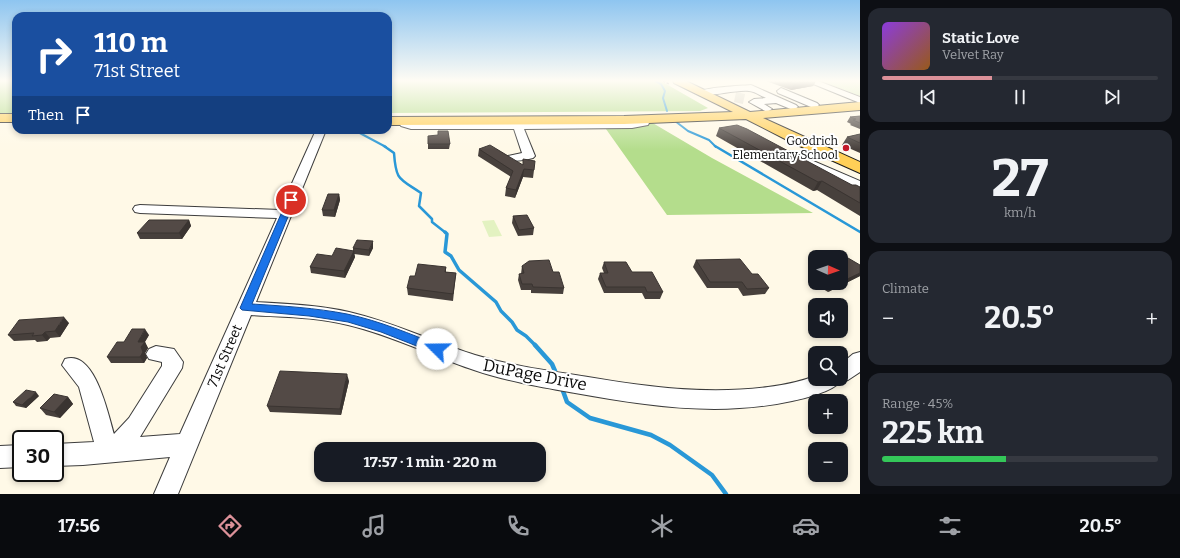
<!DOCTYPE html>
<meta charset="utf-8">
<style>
body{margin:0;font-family:Bitter,serif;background:#242831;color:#f1f3f6;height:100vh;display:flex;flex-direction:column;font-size:15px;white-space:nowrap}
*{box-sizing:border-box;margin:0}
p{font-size:13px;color:#9ea1a6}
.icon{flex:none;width:22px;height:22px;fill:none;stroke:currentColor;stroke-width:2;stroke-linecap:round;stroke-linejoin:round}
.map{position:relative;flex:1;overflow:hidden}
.side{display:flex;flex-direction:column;gap:8px;padding:8px;background:#0d0f14;width:320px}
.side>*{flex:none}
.hud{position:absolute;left:12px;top:12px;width:380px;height:122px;border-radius:12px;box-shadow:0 2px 6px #0003;background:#1a4fa0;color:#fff;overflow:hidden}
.needle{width:26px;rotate:92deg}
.controls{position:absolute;left:808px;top:250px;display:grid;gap:8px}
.controls a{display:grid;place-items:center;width:40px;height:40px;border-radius:8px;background:#171b24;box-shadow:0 2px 6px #0003;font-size:20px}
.speed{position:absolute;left:12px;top:430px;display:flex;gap:8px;font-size:20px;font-weight:700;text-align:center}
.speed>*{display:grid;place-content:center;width:52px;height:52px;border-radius:50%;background:#171b24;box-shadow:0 2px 6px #0003;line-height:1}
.speed .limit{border:2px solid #111;border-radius:6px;background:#fff;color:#111}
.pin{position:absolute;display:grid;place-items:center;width:34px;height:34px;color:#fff;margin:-17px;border:2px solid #fff;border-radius:50%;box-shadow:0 1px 4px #0007}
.me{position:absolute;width:44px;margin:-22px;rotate:292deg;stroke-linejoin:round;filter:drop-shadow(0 0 3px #0008)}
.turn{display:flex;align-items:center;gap:14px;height:84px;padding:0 16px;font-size:18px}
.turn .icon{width:52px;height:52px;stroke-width:2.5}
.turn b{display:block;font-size:28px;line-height:34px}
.then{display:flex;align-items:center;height:38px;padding:0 16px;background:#0003;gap:8px;font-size:15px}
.big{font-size:30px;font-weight:700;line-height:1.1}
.side .card{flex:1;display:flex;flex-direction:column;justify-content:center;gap:6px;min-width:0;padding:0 14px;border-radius:12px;background:#242831}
.side .dial{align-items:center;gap:0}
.dial b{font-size:52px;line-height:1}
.song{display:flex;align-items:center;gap:12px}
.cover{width:48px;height:48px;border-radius:6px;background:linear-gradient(135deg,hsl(270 70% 55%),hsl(30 70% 35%))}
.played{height:4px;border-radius:2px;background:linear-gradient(90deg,#dc9199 40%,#363941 40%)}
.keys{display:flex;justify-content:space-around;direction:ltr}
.heat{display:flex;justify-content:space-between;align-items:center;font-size:22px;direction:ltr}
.charge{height:6px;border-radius:3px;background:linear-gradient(90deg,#34c759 45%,#363941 0)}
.trip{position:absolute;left:314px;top:442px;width:232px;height:40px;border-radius:12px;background:#171b24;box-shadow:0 2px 6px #0003;font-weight:700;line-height:40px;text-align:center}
.dock{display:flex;height:64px;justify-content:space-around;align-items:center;background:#090b0e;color:#9ea1a6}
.dock .icon{width:28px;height:28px}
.dock .active{color:#dc9199}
.dock b{font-size:18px;color:#f1f3f6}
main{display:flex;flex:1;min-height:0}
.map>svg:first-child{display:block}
.green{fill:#d0ebae}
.forest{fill:#b4dd8c}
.pitch{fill:#e3f2c1}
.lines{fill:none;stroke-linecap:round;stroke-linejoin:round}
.stream-far3{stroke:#2998d7;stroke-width:2}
.stream-far2{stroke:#2998d7;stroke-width:2.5}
.stream-far1{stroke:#2998d7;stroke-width:3.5}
.stream{stroke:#2998d7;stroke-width:4.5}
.minor-tunnel{stroke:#dad5c6;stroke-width:10;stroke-dasharray:10 5;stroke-linecap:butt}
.minor-casing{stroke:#3d3d3d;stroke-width:2}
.major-casing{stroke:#1b1b1b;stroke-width:2}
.path{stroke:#2c2c2c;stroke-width:1.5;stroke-dasharray:2.5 1.5;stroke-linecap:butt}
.minor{fill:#fff;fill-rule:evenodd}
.major{fill:#ffcf57;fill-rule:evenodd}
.wall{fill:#47403c}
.shaded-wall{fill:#3a3431}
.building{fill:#534a46;stroke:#3a3431}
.route{fill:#1a73e8;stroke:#114b97}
.poi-dot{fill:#c21928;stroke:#fff;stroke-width:1.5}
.labels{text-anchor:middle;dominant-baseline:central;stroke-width:4;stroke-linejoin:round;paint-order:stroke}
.far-poi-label{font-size:12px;fill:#0a0a0a;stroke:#fff;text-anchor:end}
.street-label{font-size:14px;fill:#0a0a0a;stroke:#fff}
.near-street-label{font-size:17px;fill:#0a0a0a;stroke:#fff}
</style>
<main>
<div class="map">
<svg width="860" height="494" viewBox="0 0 860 494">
<rect width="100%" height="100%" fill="#fff9e7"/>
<path class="green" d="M820,81H860V96Z"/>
<path class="forest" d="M0,81H16V116H0Z
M388,81H661L708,108L700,111L388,113Z
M601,122H651L712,158L813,213L667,215Z"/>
<path class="pitch" d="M494,220L502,236L489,237L482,221Z"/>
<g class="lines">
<path class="stream-far3" d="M655,81L661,84L665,91L663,98L667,111
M675,121L688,131L709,140L716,147
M357,130L356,131L386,147"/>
<path class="stream-far2" d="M384,146L394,153C396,181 399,178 421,193L419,206L432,219V222L446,233
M715,146L860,232"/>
<path class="stream-far1" d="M445,232L447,234L445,252L451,256L459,270L496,302L501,311L512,322L517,330L526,336L536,346"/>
<path class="stream" d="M535,345L552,364L555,371
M563,391L567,402L590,418L651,435L670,445L712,475L726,494"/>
<path class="minor-tunnel" d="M735,97L744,99"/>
<defs>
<path id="minor" d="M806,81H818L860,97V103Z
M751,85L796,105L798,107L793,110L776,103L764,104L772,109L767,112L749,102L754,99L766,98C761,96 754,91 749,91C737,89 703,99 697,93C703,87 740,86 751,85Z
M781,88L817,103L819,105L817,107H811L778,93L777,91Z
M643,116L648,119L649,123L648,125L632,128L524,129L535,156L533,158C525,160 516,162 508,160L506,158L508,156L522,153L514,129H411L401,126L397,121L402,118L412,123L632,122L638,121L639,117Z
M316,130H326L256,302C287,304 319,305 349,312C393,322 433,342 475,355C512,366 550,371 588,377C647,387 707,395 768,387C784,385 800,382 815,376V379H841V364L853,354L860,352V372L848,380L839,382C834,391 803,399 792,401C719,417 647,406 575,393C541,387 506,381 474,370C432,356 391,335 348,325C316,317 283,317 251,315L178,494H154L170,457L83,465L55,466V444L94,442L79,387L62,365L65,359C95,349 108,414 114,434L129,418L162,366V362L149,359L146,354L149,349L156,346L174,349L183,362L182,368L140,437L180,434L277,218L140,213L135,212L133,209L135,206L140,205L280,210Z
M790,151L860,181V190L786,156L784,154L786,152Z
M21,445V467L0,468V446Z"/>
<path id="major" d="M673,81H686L750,112L860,102V110L763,118L860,162V173L793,143L746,119L624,124L388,125V117L624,116L733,112L674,83Z
M0,114H16V122H0Z"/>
</defs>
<use href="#minor" class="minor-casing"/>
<use href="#major" class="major-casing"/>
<path class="path" d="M663,81L669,84"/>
<use href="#minor" class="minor"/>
<use href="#major" class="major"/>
</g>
<path class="wall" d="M766,81H816L813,86L791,90Z
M860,116V129L850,125L851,124L847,122L850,117Z
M719,128L852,185L860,187V216L817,190L813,191L716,136Z
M860,134V153L842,145L847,137Z
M428,136L450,144L449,149H428Z
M479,149L522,165L534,170L533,178L523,177L515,198L505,196L506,188L511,177L478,156Z
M339,194L340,200L335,217L323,216L322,210Z
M513,216L534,228L533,235L518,236L512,223Z
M189,220L191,226L182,239H140L137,233Z
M353,248H373L369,256L354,254L355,257L345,278L311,273L310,267L332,256L353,251Z
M696,260L752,274L769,288L765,294L743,296L738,288H707L693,267Z
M604,262L632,272L663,292L660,299H645L642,293H604L598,279L600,273H604L602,268Z
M860,265V276L828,292L815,284L816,283H841Z
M522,266L553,272L564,288L563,294L531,293V290H521L518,280L519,274H521Z
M446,267V272L456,273L453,301L408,295L407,288L415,276Z
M69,323L60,337L50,338L47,341L37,342L35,340L14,341L8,335Z
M149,335L145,342L148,348L145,353L147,358L144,363H111L107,357L124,342Z
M349,381L341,415L270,412L267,406Z
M39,396L26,408L16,406L13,402Z
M68,397L73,404L60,418L46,415L40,408Z"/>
<path class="shaded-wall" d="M808,81H816L813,86L791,90L794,84Z
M524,169L523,177L515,198L516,190Z
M822,181L817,190L813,191L818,182Z
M339,194L340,200L335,217L334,210Z
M189,220L191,226L182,239L179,233Z
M373,241V248L369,256V250Z
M354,251L355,257L345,278L344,271Z
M860,273V276L828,292L833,286L840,283H841V282Z
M64,317L69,323L60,337L55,331Z
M145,329L149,335L144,343L145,342L148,348L145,353L147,358L144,363L140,357L138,342Z
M45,332L50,338L47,341L42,335Z
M347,374L349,381L341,415L340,409Z
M36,392L39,396L26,408L22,405Z
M68,397L73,404L60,418L54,412Z"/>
<path class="building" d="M787,81H808L794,84Z
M860,116V123L853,120L856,119L850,117Z
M737,125L747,129L852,185H856L860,187V203L822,181L818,182L719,128Z
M438,131H448L450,144H428V136L438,135Z
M860,134V143L847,137Z
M490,145L523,165V159L535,161L534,170L524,169L516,190L506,188L513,171L479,149Z
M328,194H339L334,210H322Z
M527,215L534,228L519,230L513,216Z
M149,220H189L179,233H137Z
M357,240L373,241L369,250L353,248Z
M336,248L354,251L344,271L310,267L317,254L332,256Z
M848,258L860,265V273L841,282V261Z
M740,259L752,274H758L769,288L747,289L742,282H710L696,260Z
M549,260L553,272H559L564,288L533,287L532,284H522L519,274L524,273L522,266L529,261Z
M604,262H626L632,272H652L663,292H647L645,287H606L600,273H608Z
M418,264L446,267L445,272L456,273L453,294L407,288L410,276H415Z
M827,283H840L833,286Z
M64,317L55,331L45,332L42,335L32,336L34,333L8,335L19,320Z
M132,329H145L138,342H145L141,347L143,352L140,357H107L117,342H124Z
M280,371L347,374L340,409L267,406Z
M26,390L36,392L22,405L13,402Z
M54,394L68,397L54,412L40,408Z"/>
<linearGradient id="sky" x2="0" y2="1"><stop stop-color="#8ec5f0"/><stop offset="0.54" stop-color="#fffcf4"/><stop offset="1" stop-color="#fffcf4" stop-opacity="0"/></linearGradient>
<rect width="860" height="150" fill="url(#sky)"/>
<path class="route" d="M288,198H291L295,200L252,304C284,306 316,308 347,314C380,321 410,334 441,346L443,349L441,353L437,354L381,332L348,322L309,316L242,310L240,308Z"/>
<circle class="poi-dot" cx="846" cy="148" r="4"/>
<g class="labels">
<g class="far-poi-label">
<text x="838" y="141">Goodrich<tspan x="838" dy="14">Elementary School</tspan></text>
</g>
<g class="street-label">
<text transform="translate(225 356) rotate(-67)">71st Street</text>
</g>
<g class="near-street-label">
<text transform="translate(535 375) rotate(11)">DuPage Drive</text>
</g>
</g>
</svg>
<div class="controls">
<a><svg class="needle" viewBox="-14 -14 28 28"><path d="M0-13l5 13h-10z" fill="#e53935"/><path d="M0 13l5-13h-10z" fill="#9ea1a6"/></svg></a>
<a><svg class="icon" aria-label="sound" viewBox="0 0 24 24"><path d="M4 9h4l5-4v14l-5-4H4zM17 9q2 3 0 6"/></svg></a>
<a><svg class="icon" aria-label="search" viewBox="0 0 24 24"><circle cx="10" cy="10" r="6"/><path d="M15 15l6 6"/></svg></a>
<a>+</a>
<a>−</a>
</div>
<div class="speed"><div class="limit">30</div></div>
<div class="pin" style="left:291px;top:200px;background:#d93025"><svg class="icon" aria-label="arrive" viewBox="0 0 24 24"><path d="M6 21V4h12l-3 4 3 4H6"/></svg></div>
<svg class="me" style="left:437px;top:349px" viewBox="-20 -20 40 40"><circle r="19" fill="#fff"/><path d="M0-13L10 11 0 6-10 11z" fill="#1a73e8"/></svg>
<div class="trip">17:57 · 1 min · 220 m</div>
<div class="hud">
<div class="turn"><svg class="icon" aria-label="right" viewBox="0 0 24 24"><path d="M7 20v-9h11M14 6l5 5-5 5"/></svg><div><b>110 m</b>71st Street</div></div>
<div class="then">Then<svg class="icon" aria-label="arrive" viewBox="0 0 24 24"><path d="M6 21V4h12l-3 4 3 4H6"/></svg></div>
</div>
</div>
<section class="side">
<div class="card">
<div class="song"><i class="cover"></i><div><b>Static Love</b><p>Velvet Ray</p></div></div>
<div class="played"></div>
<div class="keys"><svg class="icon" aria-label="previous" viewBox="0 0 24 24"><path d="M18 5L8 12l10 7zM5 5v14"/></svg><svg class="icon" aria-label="pause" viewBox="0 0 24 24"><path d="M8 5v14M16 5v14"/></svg><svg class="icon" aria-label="next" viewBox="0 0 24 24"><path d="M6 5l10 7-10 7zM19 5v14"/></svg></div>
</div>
<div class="card dial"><b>27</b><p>km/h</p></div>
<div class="card"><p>Climate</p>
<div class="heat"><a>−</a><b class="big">20.5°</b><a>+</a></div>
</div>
<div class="card"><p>Range · 45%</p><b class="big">225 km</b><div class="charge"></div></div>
</section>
</main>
<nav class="dock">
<b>17:56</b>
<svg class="icon active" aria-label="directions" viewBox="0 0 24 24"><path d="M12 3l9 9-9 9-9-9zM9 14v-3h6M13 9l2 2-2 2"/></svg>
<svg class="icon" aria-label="music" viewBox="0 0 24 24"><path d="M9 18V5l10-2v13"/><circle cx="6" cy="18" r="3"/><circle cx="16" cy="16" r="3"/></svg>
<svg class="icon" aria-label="phone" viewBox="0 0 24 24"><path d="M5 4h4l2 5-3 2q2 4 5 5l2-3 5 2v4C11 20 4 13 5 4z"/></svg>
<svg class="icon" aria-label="climate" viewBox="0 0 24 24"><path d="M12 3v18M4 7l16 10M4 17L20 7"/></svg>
<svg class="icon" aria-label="car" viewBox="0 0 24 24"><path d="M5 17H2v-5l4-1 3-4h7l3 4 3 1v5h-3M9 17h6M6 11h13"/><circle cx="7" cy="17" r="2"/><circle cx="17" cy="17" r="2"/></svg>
<svg class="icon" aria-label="filters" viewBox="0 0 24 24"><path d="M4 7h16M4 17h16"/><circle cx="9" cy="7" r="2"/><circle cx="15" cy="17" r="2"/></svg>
<b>20.5°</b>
</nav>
